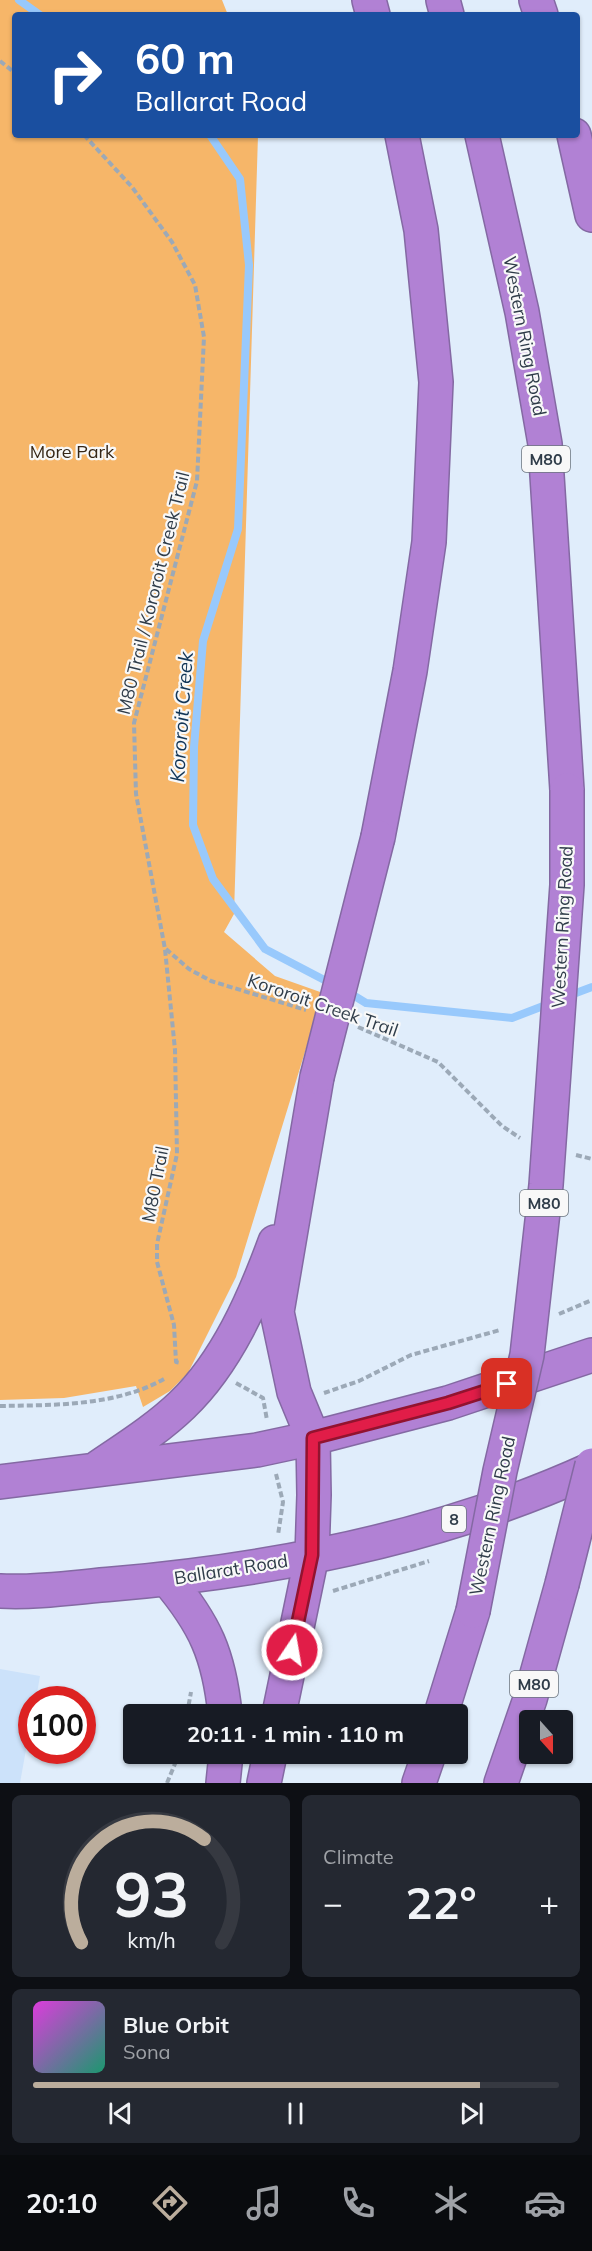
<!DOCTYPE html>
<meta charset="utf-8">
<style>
body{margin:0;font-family:Mulish,sans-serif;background:#242831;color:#f1f3f6;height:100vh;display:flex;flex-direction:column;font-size:22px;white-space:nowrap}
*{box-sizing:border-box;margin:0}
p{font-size:20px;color:#9ea1a6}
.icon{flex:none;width:33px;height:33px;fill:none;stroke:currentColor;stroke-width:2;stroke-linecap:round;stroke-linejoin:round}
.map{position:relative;height:1783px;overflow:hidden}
.drawer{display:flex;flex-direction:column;gap:12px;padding:12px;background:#0d0f14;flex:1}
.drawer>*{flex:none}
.hud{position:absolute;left:12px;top:12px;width:568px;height:126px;border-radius:6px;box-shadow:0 2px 4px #0004;background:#1a4fa0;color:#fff;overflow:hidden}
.needle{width:39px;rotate:159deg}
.fabs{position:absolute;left:519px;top:1710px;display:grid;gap:12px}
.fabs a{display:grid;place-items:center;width:54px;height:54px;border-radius:6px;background:#171b24;box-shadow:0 2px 4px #0004;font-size:30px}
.speed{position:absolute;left:18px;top:1686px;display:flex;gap:12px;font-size:30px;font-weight:700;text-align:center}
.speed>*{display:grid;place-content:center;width:78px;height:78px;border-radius:50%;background:#171b24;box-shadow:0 2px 4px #0004;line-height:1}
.speed .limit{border:9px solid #d22;background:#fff;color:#111}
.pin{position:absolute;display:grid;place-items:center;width:51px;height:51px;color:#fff;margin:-26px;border-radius:12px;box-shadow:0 3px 9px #0006}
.me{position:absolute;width:66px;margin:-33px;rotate:12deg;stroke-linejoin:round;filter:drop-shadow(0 0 4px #0008)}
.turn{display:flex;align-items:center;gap:21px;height:126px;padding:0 24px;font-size:27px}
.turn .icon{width:78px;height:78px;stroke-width:2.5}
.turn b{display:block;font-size:42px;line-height:51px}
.big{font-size:45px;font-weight:700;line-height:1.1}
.drawer .widget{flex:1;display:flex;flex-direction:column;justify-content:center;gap:9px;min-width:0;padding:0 21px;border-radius:9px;background:#242831}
.drawer .dial{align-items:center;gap:0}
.dial svg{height:156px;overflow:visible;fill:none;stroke:#363941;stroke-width:7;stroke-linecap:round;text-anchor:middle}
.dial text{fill:#f1f3f6;stroke:none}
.song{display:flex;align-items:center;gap:18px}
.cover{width:72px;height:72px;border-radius:9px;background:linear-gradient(135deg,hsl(300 70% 55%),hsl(160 70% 35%))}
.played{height:6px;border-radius:3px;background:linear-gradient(90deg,#bbad9c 85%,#363941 85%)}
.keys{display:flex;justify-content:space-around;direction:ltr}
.heat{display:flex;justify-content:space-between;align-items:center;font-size:33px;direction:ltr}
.drawer .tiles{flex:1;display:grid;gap:12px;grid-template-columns:1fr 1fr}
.widget:last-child{grid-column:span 2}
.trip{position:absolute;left:123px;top:1704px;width:345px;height:60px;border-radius:6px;background:#171b24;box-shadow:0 2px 4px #0004;font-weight:700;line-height:60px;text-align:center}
.dock{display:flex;height:96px;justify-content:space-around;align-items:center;background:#090b0e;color:#9ea1a6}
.dock .icon{width:42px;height:42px}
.dock .on{color:#bbad9c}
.dock b{font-size:27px;color:#f1f3f6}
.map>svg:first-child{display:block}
.built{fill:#cce2fa}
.green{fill:#f6b669}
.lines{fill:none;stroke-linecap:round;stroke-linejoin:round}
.stream{stroke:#98c9fc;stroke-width:8}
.highway-casing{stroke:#8469a3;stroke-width:36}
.path{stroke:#9ca9b7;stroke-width:4;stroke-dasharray:6 3;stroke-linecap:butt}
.highway{stroke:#b181d4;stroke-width:33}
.highway-bridge-casing{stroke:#8469a3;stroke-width:36;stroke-linecap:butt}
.highway-bridge{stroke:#b181d4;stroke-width:33}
.route-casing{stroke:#92132f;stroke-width:15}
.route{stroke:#e11d48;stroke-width:10}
.labels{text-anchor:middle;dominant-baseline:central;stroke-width:4.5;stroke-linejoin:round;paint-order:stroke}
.shield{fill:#f8f8f8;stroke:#6b747e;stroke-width:1.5}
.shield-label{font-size:16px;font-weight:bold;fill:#2f3c49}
.street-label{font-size:18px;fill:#2f3c49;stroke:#f8f8f8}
.park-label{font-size:18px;fill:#352616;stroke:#f8f8f8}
.water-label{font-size:20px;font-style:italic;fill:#133657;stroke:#f8f8f8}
</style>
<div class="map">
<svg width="592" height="1783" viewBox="0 0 592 1783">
<rect width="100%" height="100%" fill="#e0edfb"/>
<path class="built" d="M0,1669L40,1676L36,1699L32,1700L31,1722L20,1783H0Z"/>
<path class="green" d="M0,0H222L228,15H15V135H258L234,914L224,932L275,976L323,993L236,1277L188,1373L170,1391L143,1407L136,1386L64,1398L0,1400Z"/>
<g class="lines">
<path class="stream" d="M19,0L40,15
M210,135L240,179L249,265L238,529L203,641L194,747L193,825L213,879L265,949L332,984
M348,992L366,1003L512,1018L551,1003
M568,996L592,987"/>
<defs>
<path id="highway" d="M369,0L373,15
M443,0L447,15
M536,0L541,15
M482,135L522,312L545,444L567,790
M574,135L592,215
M378,837L410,671L429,542L436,382L421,230L402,135
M96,1469C125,1449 156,1430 182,1405C227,1362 254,1299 275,1242
M0,1482L257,1450L313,1438L448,1403L592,1355
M167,1579C205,1624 219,1655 225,1714
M0,1591C37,1593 76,1587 113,1584C275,1570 443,1537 592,1469
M279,1714L312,1555L314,1495L313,1438L294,1392L277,1312L317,1077
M441,1714L473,1611
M223,1783L226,1754
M264,1783L270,1754
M419,1783L429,1754
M501,1783L530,1699L562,1584"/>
</defs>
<use href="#highway" class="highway-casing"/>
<path class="path" d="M0,61L15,73
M84,135L132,187L172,242L195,285L204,337L197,481L134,723L136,794L165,949L175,1050L177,1154L157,1244V1262L174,1325L176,1362L181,1363
M166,949L189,969L211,981L306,1010
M358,1027L438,1062L502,1126L520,1138
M576,1155L592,1159
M559,1314L592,1300
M236,1383L263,1398L267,1420
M324,1393L359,1381L411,1355L500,1330
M0,1406C54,1405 116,1406 164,1379
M276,1474L283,1502L278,1535
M333,1591L429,1561
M187,1714L191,1692
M167,1783L179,1754"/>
<use href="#highway" class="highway"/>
<defs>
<path id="highway-bridge" d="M317,1077L378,837
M562,1584L592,1465
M473,1611L500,1471L527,1355L546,1185L557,1028L567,885V790"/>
</defs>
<use href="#highway-bridge" class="highway-bridge-casing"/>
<use href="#highway-bridge" class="highway-bridge"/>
</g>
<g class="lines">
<defs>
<path id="route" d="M292,1650L312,1555L313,1438L448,1403L507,1384"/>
</defs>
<use href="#route" class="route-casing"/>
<use href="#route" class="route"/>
</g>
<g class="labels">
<g class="shield">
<rect x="522" y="446" width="48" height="26" rx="4.5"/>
<rect x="520" y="1190" width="48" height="26" rx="4.5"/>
<rect x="442" y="1506" width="24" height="26" rx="4.5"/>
<rect x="510" y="1671" width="48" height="26" rx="4.5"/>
</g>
<g class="shield-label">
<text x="546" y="459">M80</text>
<text x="544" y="1203">M80</text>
<text x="454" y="1519">8</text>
<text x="534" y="1684">M80</text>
</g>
<g class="street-label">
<text transform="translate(525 336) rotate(79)">Western Ring Road</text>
<text transform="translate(153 593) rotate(-76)">M80 Trail / Kororoit Creek Trail</text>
<text transform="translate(562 927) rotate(-87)">Western Ring Road</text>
<text transform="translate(323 1005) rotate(19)">Kororoit Creek Trail</text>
<text transform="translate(155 1184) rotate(-79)">M80 Trail</text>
<text transform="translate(492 1516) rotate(-78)">Western Ring Road</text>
<text transform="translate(231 1569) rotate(-9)">Ballarat Road</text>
</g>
<g class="park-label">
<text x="72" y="451">More Park</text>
</g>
<g class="water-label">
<text transform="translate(181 717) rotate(-86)">Kororoit Creek</text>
</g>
</g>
</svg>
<div class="fabs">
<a><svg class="needle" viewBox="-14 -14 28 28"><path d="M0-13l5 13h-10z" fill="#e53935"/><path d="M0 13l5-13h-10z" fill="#9ea1a6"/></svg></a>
</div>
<div class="speed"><div class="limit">100</div></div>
<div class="pin" style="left:507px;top:1384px;background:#d93025"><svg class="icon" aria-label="arrive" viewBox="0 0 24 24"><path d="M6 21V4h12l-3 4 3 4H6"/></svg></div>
<svg class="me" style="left:292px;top:1650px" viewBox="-20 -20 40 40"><circle r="17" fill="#e11d48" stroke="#fff" stroke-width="3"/><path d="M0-11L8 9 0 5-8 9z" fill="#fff"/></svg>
<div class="trip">20:11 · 1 min · 110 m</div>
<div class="hud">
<div class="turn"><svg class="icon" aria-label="right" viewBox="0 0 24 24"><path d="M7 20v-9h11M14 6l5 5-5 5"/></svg><div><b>60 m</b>Ballarat Road</div></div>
</div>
</div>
<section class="drawer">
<div class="tiles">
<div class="widget dial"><svg viewBox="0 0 100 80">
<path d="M14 69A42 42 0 1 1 86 69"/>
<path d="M14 69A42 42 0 0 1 77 16" stroke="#bbad9c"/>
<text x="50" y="56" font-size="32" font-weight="700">93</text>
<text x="50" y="72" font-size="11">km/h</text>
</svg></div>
<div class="widget"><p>Climate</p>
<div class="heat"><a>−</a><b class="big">22°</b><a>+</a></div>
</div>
<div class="widget">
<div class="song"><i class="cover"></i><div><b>Blue Orbit</b><p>Sona</p></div></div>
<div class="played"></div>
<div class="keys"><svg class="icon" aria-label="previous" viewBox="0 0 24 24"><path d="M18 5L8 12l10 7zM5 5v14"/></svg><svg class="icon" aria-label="pause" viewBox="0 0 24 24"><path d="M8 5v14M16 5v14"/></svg><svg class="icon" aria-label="next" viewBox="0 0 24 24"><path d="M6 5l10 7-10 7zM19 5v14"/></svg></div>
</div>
</div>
</section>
<nav class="dock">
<b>20:10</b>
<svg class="icon on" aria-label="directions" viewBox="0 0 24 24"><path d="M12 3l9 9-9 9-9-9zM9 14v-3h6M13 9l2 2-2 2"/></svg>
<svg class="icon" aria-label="music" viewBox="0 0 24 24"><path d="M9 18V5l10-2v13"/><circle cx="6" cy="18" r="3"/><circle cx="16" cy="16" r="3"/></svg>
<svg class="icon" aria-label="phone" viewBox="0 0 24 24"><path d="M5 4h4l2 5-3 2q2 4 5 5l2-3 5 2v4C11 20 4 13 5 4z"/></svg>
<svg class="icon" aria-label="climate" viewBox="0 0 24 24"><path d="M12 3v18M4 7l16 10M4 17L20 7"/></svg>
<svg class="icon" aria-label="car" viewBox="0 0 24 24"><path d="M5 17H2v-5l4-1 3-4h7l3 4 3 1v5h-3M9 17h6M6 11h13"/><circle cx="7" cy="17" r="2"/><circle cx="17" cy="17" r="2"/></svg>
</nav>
